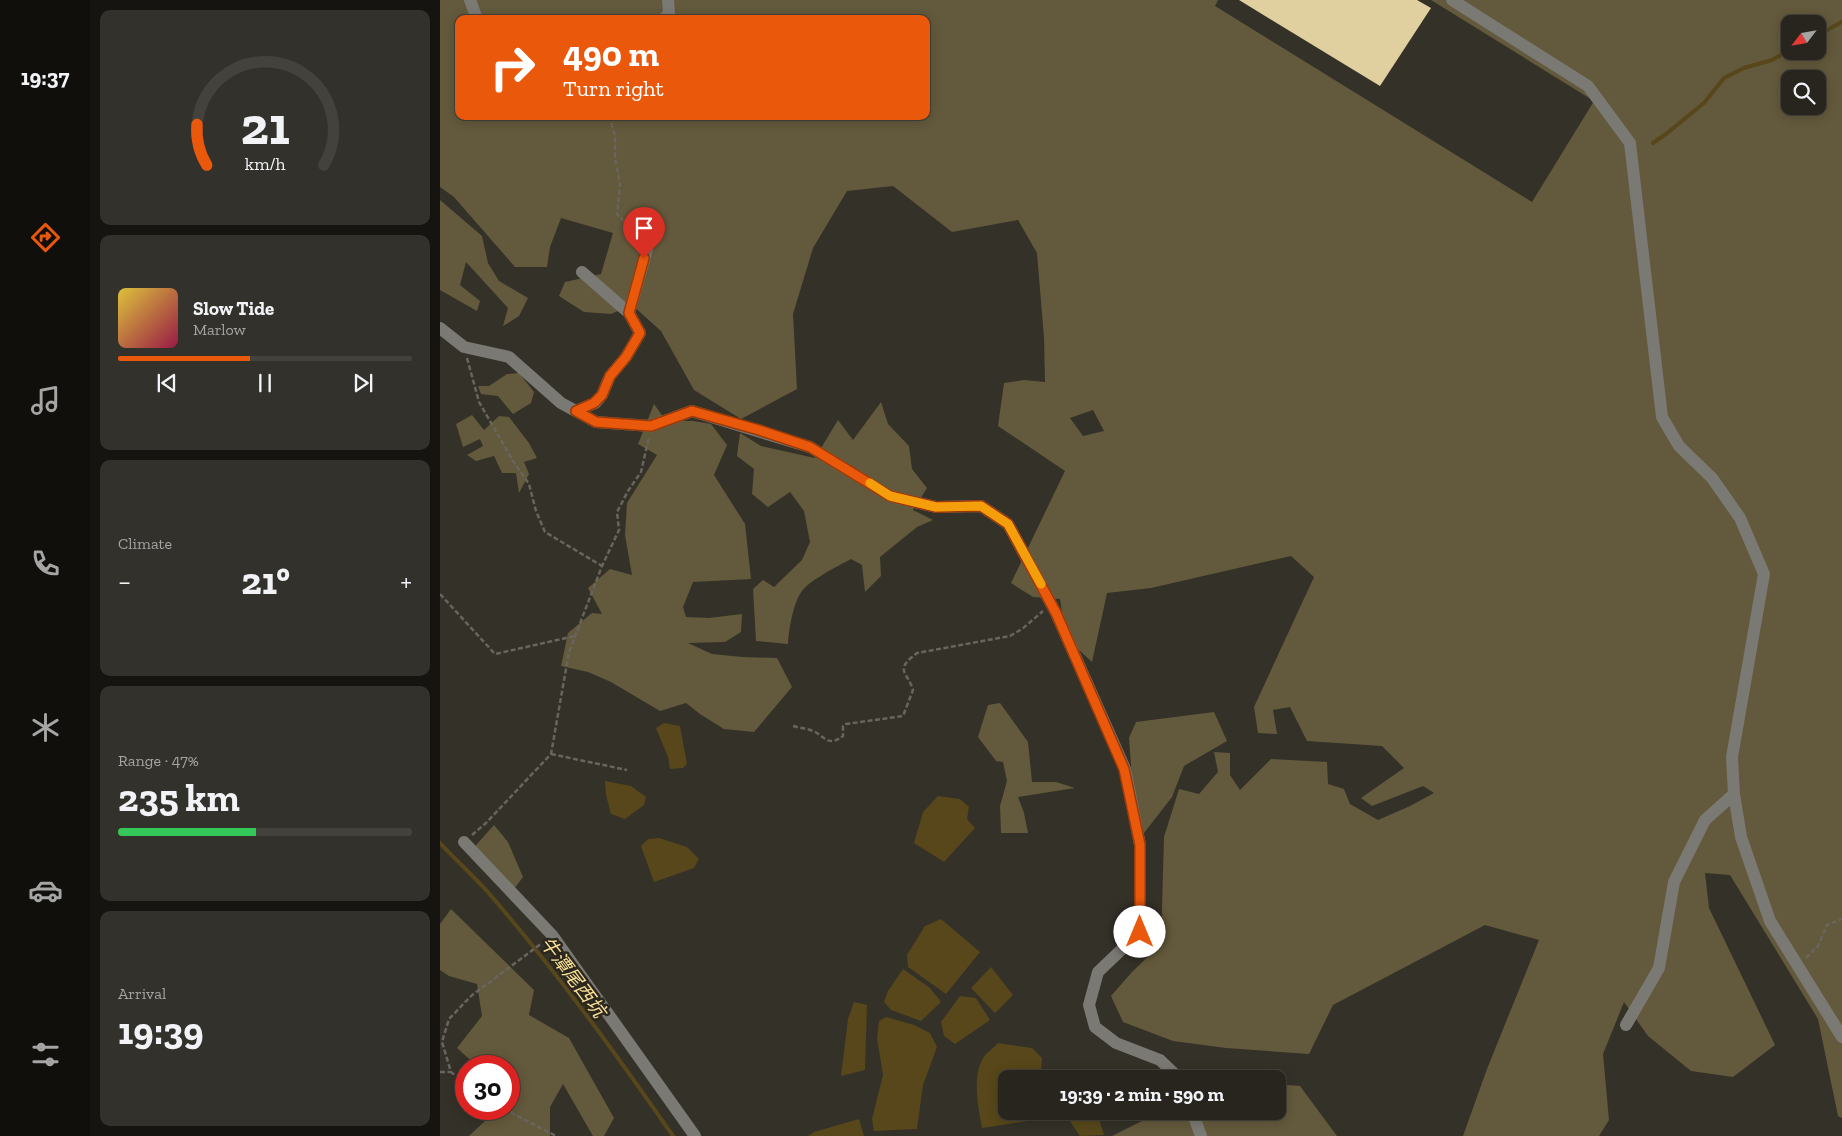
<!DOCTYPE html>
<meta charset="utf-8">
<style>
body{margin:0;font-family:"Zilla Slab","Noto Sans TC",serif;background:#33312b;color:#f1f3f6;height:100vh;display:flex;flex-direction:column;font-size:19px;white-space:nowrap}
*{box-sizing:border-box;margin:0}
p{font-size:16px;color:#a4a5a4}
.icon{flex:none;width:28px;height:28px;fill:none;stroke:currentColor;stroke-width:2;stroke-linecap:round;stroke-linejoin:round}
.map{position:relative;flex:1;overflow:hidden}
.details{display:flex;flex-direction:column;gap:10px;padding:10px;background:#151410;width:350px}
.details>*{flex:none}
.hud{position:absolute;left:15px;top:15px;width:475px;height:105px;border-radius:10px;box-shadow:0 2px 12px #0003,0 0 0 1px #43423c;background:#ea580c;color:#fff;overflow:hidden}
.needle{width:32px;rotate:239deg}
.fabs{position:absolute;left:1341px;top:15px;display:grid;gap:10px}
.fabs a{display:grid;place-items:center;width:45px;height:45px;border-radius:10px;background:#27251e;box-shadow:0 2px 12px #0003,0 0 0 1px #43423c;font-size:25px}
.speed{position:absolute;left:15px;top:1055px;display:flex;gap:10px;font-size:25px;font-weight:700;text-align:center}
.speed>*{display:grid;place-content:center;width:65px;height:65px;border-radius:50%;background:#27251e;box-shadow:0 2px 12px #0003,0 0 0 1px #43423c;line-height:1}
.speed .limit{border:8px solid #d22;background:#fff;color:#111}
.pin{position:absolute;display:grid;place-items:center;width:42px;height:42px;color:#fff;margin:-51px -21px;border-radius:50% 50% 50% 0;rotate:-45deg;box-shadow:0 0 5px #0007}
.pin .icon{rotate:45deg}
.me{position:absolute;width:55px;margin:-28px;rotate:0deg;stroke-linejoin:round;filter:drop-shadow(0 0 4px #0008)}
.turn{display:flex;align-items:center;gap:18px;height:105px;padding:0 25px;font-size:22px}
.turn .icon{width:65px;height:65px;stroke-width:2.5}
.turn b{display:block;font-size:35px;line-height:42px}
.big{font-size:38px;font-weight:700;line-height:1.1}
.details .card{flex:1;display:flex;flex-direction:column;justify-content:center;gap:8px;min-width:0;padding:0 18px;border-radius:10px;background:#33312b}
.details .dial{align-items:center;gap:0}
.dial svg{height:130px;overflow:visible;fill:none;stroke:#43423c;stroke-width:7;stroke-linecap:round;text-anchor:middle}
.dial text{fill:#f1f3f6;stroke:none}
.song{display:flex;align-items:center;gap:15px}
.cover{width:60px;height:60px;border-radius:8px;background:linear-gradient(135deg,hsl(50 70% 55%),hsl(340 70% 35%))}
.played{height:5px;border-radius:2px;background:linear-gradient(90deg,#ea580c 45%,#43423c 45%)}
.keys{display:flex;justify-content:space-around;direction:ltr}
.heat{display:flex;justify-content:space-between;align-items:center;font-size:28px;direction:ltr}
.charge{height:8px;border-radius:4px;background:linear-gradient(90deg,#34c759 47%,#43423c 0)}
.trip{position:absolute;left:558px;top:1070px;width:288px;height:50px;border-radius:10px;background:#27251e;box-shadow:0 2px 12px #0003,0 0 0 1px #43423c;font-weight:700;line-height:50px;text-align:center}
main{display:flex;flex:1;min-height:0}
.tab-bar{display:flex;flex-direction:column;width:90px;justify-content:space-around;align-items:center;background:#100f0c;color:#a4a5a4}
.tab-bar .icon{width:35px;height:35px}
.tab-bar .selected{color:#ea580c}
.tab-bar b{font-size:22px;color:#f1f3f6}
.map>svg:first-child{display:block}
.green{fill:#63593c;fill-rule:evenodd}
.water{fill:#57471a}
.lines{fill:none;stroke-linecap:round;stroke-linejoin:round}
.stream{stroke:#57471a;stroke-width:4}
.building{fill:#e0cf9f}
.path{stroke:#68655e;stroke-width:2.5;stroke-dasharray:5 2.5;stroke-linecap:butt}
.minor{stroke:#7a7974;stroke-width:12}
.route-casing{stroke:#983908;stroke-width:12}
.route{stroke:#ea580c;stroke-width:9}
.slow{stroke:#f59e0b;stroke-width:9}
.labels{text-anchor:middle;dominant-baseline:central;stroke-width:5;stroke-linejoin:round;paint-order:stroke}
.water-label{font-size:19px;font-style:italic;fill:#fbe097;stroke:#2a271e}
</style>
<main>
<nav class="tab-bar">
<b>19:37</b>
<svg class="icon selected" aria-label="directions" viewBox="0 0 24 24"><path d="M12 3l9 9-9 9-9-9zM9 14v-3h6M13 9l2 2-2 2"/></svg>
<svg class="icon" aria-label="music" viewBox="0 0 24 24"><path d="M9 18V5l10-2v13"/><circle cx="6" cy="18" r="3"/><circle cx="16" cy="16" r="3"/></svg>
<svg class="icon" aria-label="phone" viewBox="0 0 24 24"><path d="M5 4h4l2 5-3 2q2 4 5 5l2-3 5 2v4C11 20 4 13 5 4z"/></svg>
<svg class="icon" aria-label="climate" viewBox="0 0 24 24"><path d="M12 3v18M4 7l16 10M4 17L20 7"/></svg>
<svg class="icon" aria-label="car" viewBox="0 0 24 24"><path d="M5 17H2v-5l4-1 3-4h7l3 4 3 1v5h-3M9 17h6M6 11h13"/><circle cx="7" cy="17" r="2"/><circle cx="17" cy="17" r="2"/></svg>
<svg class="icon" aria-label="filters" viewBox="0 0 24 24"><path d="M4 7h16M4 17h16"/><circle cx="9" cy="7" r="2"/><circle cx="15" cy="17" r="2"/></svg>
</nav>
<section class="details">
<div class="card dial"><svg viewBox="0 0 100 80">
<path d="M14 69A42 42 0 1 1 86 69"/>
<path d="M14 69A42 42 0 0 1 8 44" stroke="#ea580c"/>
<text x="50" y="56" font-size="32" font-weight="700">21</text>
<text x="50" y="72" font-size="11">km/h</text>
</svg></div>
<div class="card">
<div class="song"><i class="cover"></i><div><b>Slow Tide</b><p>Marlow</p></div></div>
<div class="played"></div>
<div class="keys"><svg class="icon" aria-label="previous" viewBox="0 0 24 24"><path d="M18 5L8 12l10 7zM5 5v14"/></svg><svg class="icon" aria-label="pause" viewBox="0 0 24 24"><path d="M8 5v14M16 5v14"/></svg><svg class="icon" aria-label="next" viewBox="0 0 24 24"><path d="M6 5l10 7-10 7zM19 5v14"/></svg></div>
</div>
<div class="card"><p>Climate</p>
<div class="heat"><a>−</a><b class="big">21°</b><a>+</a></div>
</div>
<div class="card"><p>Range · 47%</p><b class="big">235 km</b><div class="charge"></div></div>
<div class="card"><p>Arrival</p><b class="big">19:39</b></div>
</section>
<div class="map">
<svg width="1402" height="1136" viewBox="0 0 1402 1136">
<rect width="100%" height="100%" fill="#343128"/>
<path class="green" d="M0,0H778L775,6L1092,202L1154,101L991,0H1402V1118L1398,1116L1378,1019L1290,875L1265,873L1269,908L1335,1045L1293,1077L1251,1071L1208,1036L1184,1002L1163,1054L1169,1120L1159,1136H1023L1047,1069L1099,940L1045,925L893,1005L869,1054L786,1048L733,1041L683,1022L671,996L692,972L721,944L724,837L739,789L759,794L778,772L774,752L790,753V775L800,790L831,759L887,762L888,784L904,789L910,804L938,820L970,806L994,793L983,786L932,806L921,798L964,768L942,746L867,741L850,707L833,710L837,734L818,733L814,707L874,577L851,556L711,588L667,593L652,662L626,638L620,599L593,597L571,583L625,471L558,426L564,383L584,380L605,382L604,338L597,253L578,220L512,232L453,186L407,191L373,248L353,314L357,389L301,419L254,390L221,331L192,305L171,314L144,312L119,296L125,282L161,274L173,233L121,218L110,247L107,267H75L14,197L0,187ZM19,19H486V116H19ZM1350,24H1378V51H1350ZM1350,79H1378V106H1350ZM653,410L664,431L643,436L630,418Z
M0,200L42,236L48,263L59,281L88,298L79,316L63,326L68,308L26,262L20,285L40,301L37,311L0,290Z
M79,373L94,392L91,403L73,414L58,396L41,394L38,386H49L67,374Z
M441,402L448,424L469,446L472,469L487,488L473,510L493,520L477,527L440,557L441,576L425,592L422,565L411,559C398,566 370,580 362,591C353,603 349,629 348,644L316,641L313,589L323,580L334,587L362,560L370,542L364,511L350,492L328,507L312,494L314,469L297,456L300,433L321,446L375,458L398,420L413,440Z
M214,404L226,421H253L271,424L287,445L274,475L305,524L311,579L253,582L243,607L246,617L269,618L302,614L301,632L285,642L248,643L272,654L302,657L337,658L352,687L314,732L284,729L260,714L246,703L220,711L171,682L148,672L121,666L128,633L152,613L162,614L148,588L170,569L192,575L185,535L187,503L217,455L198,444Z
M32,415L44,430L59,416L69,417L89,443L97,458L84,462L89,474L79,493L76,473H62L54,456L36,461L27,455L43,446L40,439L23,447L16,424Z
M560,703L588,742L592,782H616L635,788L578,797L584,813L588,833H561L560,806L567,781L563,762L556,761L538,737L548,705Z
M774,712L787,741L744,766L732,797L704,833L693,792L689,738L696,722Z
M54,825L68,842L83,877L68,897L29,853Z
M11,909L94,990L89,1015L129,1038L174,1118L164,1136H153L123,1084L110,1107V1136H29L46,1120L45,1109H69V1066H37L17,1048L42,1016L37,984L9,976L0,970V924Z
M836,1084L860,1086L897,1136H672L722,1111H836Z"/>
<path class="water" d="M224,723L240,726L247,764L243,768L230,769L228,757L216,728Z
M165,781L191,786L206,797L204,805L185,819L171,814L166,795Z
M498,796L520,799L529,807L527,819L535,828L504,862L474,843L483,812Z
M219,838L247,847L259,859L254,868L214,882L201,846L208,839Z
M501,919L540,952L506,994L468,967L467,955L485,926Z
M551,967L573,995L555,1013L531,988Z
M463,969L490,988L501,1002L481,1021L451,1010L444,1002L448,991Z
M520,996L536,998L550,1020L515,1044L504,1036L501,1022Z
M414,1002L427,1005L425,1070L401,1076L408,1019Z
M446,1017L474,1025L490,1033L497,1047L483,1085L477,1129L434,1131L432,1119L443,1075L437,1038L439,1021Z
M558,1043L592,1048L602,1058L600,1079H566V1111H600L601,1119L542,1128C538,1107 531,1071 546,1054C550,1050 555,1047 558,1043Z
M615,1111H643L657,1113L664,1135L640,1136L629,1120Z
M419,1119L424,1136H368L374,1132Z"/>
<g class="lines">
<path class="stream" d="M1378,35L1402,22
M1213,143L1226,134L1264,103L1284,78L1304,68L1332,60L1350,50
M0,843C15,859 31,874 46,890C114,968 174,1051 233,1136"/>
</g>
<path class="building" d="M799,0H977L991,8L940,86Z"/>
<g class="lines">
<path class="path" d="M169,116L175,136V158L180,184L177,214L190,227L197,244
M27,358L39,402L73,461L89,484L96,511L105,532L162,566
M0,594L55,654L135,636
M353,726C360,728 371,729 377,733C386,739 390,746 403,736V726L406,724L463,716L473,690C468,672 453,671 477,653L570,636L582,629L603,611
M111,754L187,770
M32,835L46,823L111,754L129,652L162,566L179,530L177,512L188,491L201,472L209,437
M1366,958L1378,946L1387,925L1402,919
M0,1072H11
M26,1084L11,1072L2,1042L9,1019L31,996L102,943
M64,1109L116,1136"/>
<path class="minor" d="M30,0L37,19
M1012,0L1148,86L1190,143L1222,417L1239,446L1272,478L1300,518L1324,574L1292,757L1294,794L1301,837L1330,921L1402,1037
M224,19L229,13L228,0
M189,313L209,242
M0,328L24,347L69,357L121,403L156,422L211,426L252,411L370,447L450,496L496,507L541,506L568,524L616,613L685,769L700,845V932L658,972L649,1005L655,1027L676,1043L720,1060L740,1079
M136,411L155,403L162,395L170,376L186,357L200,333L189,313L142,272
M24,842L112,935L255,1136
M1186,1025L1219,968L1234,882L1265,820L1294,794
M752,1111L761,1136"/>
</g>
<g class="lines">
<defs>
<path id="route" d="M204,258L189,313L200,333L186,357L170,376L162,395L154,403L136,411L156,422L211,426L252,411L319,430L370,447L450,496L496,507L541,506L568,524L616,613L684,769L700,845V932"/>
</defs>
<use href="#route" class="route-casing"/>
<use href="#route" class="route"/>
<path class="slow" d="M430,483L450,496L496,507L541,506L568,524L601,584"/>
</g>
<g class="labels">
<g class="water-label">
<text transform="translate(133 977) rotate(53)">牛潭尾西坑</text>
</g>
</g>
</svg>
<div class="fabs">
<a><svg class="needle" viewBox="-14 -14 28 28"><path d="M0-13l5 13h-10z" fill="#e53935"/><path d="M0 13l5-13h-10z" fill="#a4a5a4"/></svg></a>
<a><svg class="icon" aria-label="search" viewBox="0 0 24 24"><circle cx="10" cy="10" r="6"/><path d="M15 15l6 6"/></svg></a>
</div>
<div class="speed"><div class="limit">30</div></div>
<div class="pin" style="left:204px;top:258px;background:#d93025"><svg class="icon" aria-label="arrive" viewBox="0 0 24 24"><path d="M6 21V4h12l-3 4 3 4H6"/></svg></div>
<svg class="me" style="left:700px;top:932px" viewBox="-20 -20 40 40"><circle r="19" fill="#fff"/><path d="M0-13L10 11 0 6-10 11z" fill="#ea580c"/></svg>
<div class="trip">19:39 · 2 min · 590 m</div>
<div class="hud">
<div class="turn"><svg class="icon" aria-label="right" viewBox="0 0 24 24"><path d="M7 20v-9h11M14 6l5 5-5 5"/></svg><div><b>490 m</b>Turn right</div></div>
</div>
</div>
</main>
